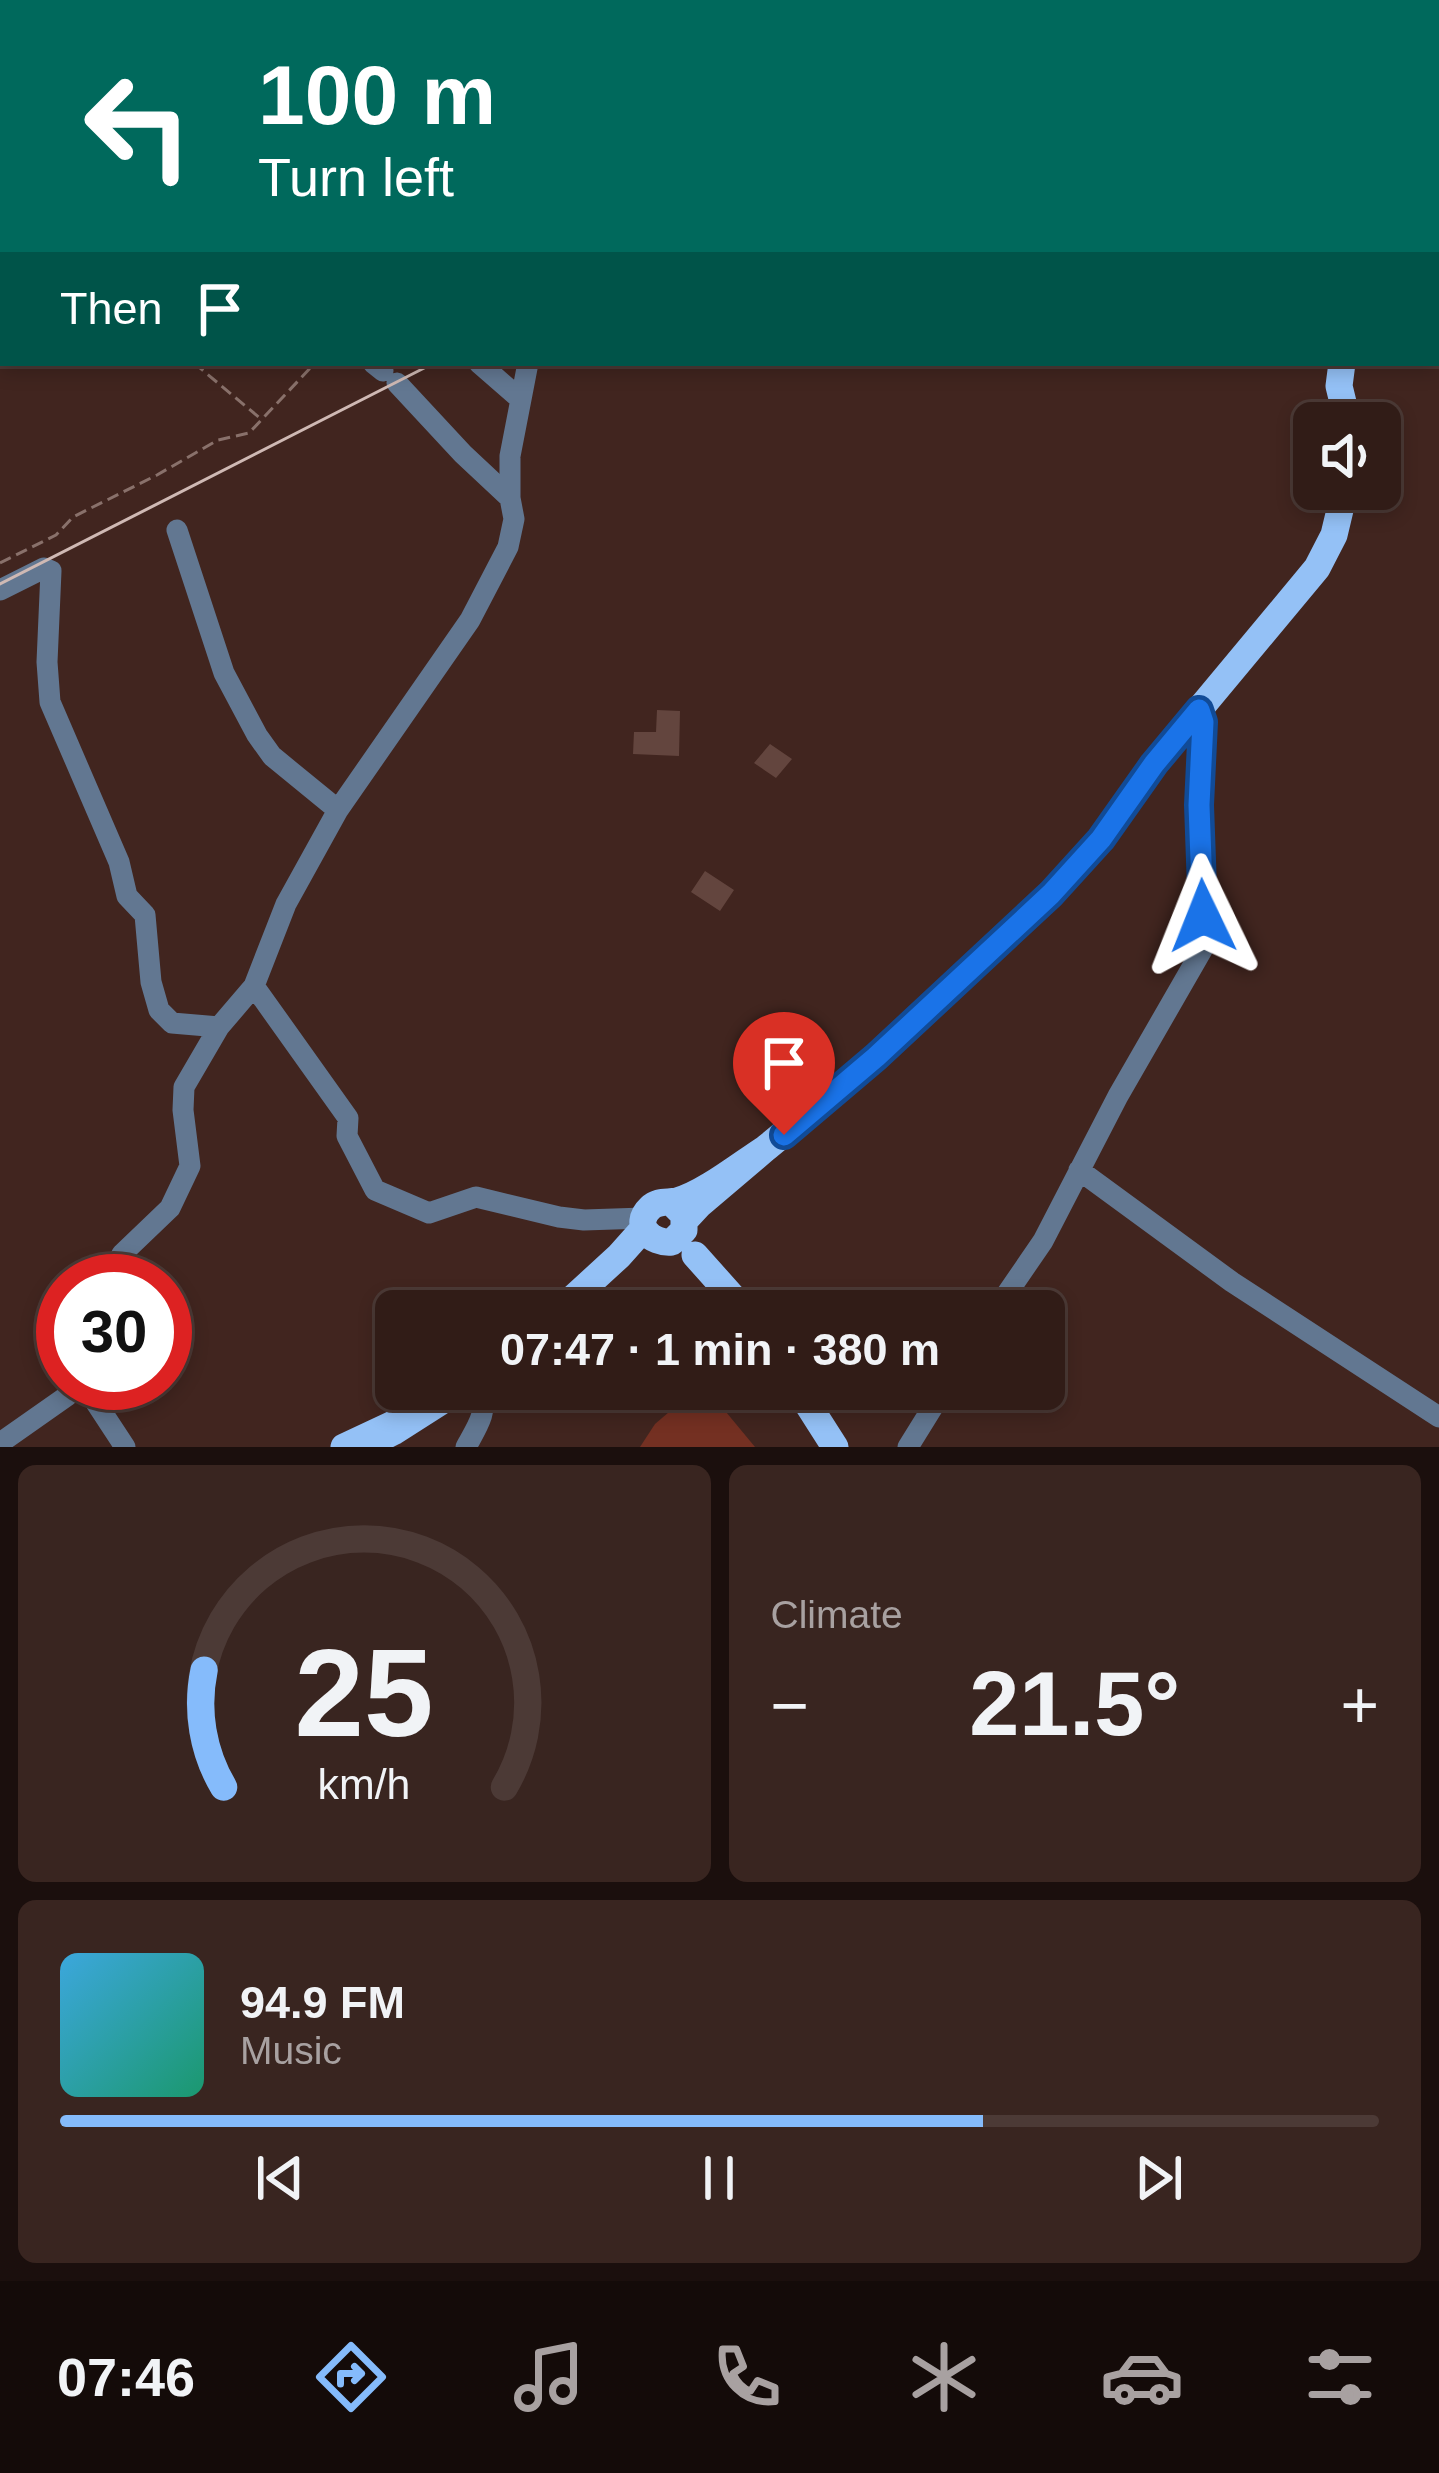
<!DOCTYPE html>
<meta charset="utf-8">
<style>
body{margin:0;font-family:Helvetica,sans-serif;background:#392520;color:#f1f3f6;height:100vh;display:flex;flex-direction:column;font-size:45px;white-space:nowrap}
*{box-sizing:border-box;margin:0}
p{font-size:39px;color:#a8a1a1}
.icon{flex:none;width:66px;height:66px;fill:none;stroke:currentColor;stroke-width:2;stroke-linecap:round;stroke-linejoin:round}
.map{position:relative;height:1447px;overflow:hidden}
.sheet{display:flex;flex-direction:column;gap:18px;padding:18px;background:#1b0f0d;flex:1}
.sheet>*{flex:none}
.guide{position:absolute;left:0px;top:0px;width:1440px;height:366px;box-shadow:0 6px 18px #0003,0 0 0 3px #4c3a36;background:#00695c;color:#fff;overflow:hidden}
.fabs{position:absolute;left:1293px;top:402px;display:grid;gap:24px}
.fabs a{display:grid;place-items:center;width:108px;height:108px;border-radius:18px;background:#311c17;box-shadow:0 6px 18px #0003,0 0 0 3px #4c3a36;font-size:60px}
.speed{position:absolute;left:36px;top:1254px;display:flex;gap:24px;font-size:60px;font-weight:700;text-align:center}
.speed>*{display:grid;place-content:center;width:156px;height:156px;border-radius:50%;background:#311c17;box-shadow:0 6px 18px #0003,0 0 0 3px #4c3a36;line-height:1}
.speed .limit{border:18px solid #d22;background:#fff;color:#111}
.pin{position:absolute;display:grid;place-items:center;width:102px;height:102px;color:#fff;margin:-123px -51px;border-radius:50% 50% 50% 0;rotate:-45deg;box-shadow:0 0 12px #0007}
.pin .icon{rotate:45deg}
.me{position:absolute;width:132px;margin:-66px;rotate:358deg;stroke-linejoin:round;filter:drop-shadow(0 0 9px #0008)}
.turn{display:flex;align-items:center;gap:42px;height:252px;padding:0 60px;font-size:54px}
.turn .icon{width:156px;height:156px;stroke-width:2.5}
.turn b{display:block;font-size:84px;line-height:102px}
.then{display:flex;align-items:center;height:114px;padding:0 60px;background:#0003;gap:24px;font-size:45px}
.big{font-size:90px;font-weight:800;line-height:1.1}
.sheet .tile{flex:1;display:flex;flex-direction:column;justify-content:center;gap:18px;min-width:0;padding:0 42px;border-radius:18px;background:#392520}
.sheet .dial{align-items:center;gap:0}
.dial svg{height:312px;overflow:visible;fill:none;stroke:#4c3a36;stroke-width:7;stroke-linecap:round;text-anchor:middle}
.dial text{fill:#f1f3f6;stroke:none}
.song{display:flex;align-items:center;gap:36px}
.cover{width:144px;height:144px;border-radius:18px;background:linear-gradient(135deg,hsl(200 70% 55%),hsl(160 70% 35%))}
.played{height:12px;border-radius:6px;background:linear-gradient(90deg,#85bbfb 70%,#4c3a36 70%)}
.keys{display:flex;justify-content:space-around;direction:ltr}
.heat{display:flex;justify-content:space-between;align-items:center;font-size:66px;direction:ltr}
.sheet .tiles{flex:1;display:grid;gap:18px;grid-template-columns:1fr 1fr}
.tile:last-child{grid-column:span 2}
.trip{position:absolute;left:375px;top:1290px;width:690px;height:120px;border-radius:18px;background:#311c17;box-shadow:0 6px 18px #0003,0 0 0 3px #4c3a36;font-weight:800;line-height:120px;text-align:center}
.menu{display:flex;height:192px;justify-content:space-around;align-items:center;background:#140b09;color:#a8a1a1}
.menu .icon{width:84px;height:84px}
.menu .active{color:#85bbfb}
.menu b{font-size:54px;color:#f1f3f6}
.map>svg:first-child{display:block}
.built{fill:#4f2b24}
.green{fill:#743022}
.building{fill:#63453e}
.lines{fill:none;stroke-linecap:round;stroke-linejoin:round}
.path{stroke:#89716b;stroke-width:3;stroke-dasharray:12 6;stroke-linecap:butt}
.minor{stroke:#627791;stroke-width:21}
.major{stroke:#94c1f6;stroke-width:27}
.tram{stroke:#cfb9b4;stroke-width:3}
.route-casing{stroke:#114b97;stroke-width:30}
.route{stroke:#1a73e8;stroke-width:21}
</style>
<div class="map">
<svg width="1439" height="1447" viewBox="0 0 1439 1447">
<rect width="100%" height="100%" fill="#41251f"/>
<path class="built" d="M918,0H1224L1225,3H915Z"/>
<path class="green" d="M696,1389H707L755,1447H640L655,1424Z"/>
<path class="building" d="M657,710L680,711L679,756L633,754L634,732H656Z
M770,744L792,759L776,778L754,763Z
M705,871L734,890L720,911L691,892Z"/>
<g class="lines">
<path class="path" d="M827,3L830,0
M194,363L261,419
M0,563L56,535L73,517L157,475L218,440L249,433L315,363"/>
<path class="minor" d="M187,0L190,3
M873,0L876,3
M1253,0L1254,3
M326,3L329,0
M406,3L409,0
M891,3L895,0
M1295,3L1298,0
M1354,3L1357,0
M0,72L3,74
M1437,310L1439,312
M373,363L383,371
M479,363L519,398
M397,383L463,454L510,498
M177,530L224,673L257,735L272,756L338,810
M0,590L44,568L51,571L47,662L50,702L119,862L127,896L145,915L151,982L159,1010L172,1023L219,1027
M254,986L348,1118L347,1136L375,1190L429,1213L476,1197L559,1217L584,1220L644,1218
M1079,1170L1232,1282L1439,1417
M109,1281L122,1254L170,1208L190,1166L183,1110L184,1087L219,1027L254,986L286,904L338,810L470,620L508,547L514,519L510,498V456L528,363
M995,1311L1043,1241L1118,1096L1202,950L1199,805L1203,722L1199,710
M83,1383L125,1447
M0,1443L67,1396L74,1383
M466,1447C477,1427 488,1412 482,1389
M908,1447L944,1389"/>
<path class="major" d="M122,3L124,0
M0,141L3,137
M1437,258L1439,255
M1342,363L1339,386L1348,423
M766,1148L876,1057L1051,894L1101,839L1154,764L1317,568L1334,535L1345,489
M671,1202L684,1215V1230L672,1242C651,1244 632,1225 650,1208C658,1200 667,1203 677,1201C705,1193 741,1164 766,1148L699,1205L685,1220
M695,1255L745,1311
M559,1311L619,1256L644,1228
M798,1389L835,1447
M344,1447L440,1402L393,1432L363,1447"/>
<path class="tram" d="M1334,3L1337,0
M0,584L434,363"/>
</g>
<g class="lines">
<defs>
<path id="route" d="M784,1135L876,1057L1051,894L1101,839L1154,764L1199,710L1203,722L1199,805L1203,916"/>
</defs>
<use href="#route" class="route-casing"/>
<use href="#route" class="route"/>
</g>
</svg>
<div class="fabs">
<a><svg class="icon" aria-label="sound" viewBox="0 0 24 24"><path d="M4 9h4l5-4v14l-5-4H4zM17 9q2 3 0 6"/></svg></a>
</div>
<div class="speed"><div class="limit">30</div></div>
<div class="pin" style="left:784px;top:1135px;background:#d93025"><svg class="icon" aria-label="arrive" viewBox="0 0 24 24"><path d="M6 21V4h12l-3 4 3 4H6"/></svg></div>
<svg class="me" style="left:1203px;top:916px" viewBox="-20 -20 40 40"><path d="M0-17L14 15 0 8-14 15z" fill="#1a73e8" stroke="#fff" stroke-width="4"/></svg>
<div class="trip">07:47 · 1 min · 380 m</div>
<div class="guide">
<div class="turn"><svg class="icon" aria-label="left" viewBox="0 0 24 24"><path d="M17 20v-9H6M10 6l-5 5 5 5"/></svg><div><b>100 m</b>Turn left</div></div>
<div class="then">Then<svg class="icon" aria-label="arrive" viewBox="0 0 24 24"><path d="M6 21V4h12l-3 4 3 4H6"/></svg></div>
</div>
</div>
<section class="sheet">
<div class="tiles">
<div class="tile dial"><svg viewBox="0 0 100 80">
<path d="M14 69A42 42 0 1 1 86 69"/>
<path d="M14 69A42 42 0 0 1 9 39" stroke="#85bbfb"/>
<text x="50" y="56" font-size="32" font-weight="700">25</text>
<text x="50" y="72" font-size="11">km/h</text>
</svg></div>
<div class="tile"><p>Climate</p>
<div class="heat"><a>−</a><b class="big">21.5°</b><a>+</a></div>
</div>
<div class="tile">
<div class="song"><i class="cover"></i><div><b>94.9 FM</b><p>Music</p></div></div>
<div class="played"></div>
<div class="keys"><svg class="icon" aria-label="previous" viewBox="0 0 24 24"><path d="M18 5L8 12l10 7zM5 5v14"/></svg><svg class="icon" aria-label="pause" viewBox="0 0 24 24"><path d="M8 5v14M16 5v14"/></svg><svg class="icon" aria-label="next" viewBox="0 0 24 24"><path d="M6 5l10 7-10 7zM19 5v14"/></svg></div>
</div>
</div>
</section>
<nav class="menu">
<b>07:46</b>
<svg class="icon active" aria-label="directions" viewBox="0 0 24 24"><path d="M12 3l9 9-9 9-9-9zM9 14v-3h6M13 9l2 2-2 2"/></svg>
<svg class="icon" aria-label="music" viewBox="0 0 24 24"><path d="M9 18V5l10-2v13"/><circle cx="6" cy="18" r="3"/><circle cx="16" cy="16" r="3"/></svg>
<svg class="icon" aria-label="phone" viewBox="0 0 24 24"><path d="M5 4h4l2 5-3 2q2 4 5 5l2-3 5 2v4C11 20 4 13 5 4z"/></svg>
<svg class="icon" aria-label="climate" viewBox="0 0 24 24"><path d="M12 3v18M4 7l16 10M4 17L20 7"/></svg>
<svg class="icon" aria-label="car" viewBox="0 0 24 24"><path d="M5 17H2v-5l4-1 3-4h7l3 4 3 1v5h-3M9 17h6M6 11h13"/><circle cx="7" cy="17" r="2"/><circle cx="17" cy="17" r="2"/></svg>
<svg class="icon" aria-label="filters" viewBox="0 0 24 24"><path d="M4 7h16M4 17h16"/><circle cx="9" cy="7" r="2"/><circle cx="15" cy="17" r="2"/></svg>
</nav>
